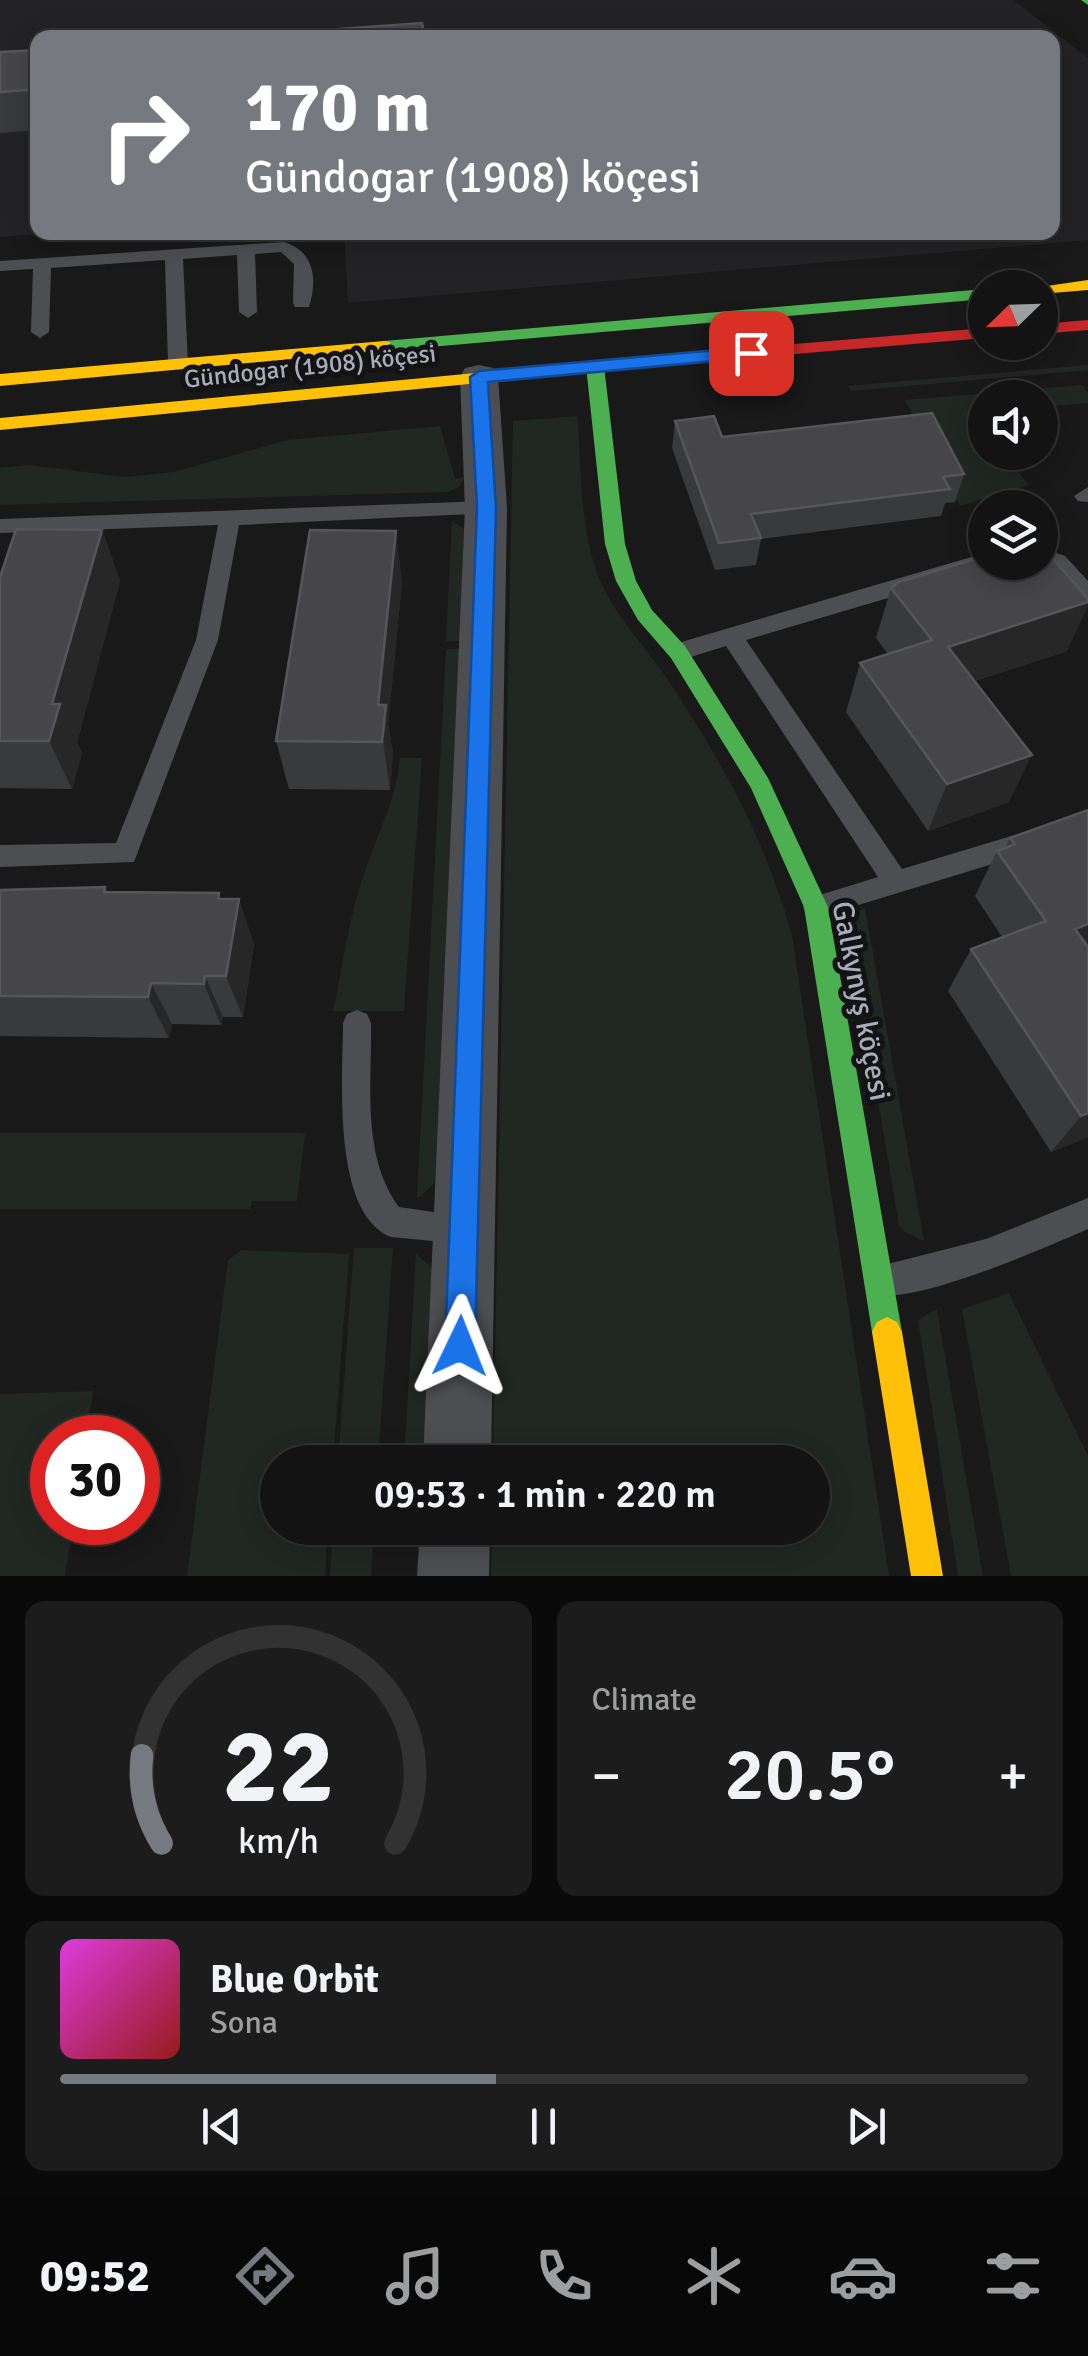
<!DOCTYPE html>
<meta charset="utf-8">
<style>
body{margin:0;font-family:Signika,sans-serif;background:#1c1c1c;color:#f1f3f6;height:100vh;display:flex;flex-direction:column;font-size:38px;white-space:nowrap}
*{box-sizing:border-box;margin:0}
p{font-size:32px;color:#9d9ea0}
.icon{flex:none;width:55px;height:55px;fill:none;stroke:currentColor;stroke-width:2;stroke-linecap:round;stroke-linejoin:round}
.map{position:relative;height:1576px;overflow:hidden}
.panel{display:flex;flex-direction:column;gap:25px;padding:25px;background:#0a0a0a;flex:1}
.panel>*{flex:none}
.top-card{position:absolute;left:30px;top:30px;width:1030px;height:210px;border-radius:20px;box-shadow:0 5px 25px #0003,0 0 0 2px #323233;background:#777981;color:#fff;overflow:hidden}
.needle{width:65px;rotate:247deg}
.fabs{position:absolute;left:968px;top:270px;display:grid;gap:20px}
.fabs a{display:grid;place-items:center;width:90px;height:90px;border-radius:50%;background:#131313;box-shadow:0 5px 25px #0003,0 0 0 2px #323233;font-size:50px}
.speed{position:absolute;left:30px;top:1415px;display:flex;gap:20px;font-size:50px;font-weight:700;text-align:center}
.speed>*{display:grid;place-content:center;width:130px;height:130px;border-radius:50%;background:#131313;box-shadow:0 5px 25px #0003,0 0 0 2px #323233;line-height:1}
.speed .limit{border:15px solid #d22;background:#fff;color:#111}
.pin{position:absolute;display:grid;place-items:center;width:85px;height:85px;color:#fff;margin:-42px;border-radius:20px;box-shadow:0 5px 15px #0006}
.me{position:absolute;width:110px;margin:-55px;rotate:2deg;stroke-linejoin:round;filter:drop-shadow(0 0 8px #0008)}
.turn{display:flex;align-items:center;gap:35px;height:210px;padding:0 50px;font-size:45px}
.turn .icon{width:130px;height:130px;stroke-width:2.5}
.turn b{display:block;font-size:70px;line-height:85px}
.big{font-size:75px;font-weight:600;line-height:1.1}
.panel .widget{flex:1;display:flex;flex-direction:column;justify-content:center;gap:15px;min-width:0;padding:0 35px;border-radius:20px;background:#1c1c1c}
.panel .dial{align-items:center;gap:0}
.dial svg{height:260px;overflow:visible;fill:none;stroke:#323233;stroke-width:7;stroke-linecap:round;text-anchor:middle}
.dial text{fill:#f1f3f6;stroke:none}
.song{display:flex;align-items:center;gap:30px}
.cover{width:120px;height:120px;border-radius:15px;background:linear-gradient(135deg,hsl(300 70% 55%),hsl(0 70% 35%))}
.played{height:10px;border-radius:5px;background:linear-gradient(90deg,#777981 45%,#323233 45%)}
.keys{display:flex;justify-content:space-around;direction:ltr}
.heat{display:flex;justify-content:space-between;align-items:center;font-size:55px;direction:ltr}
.panel .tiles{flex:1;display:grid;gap:25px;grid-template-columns:1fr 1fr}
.widget:last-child{grid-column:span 2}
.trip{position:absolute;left:260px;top:1445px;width:570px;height:100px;border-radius:50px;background:#131313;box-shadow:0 5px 25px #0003,0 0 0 2px #323233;font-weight:600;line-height:100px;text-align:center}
.dock{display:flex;height:160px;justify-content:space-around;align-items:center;background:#080808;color:#9d9ea0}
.dock .icon{width:70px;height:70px}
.dock .current{color:#777981}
.dock b{font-size:45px;color:#f1f3f6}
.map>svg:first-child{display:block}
.built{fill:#232325}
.green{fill:#212823}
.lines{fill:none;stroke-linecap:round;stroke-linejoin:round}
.lane{fill:#4d4e52;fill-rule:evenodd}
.street{fill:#4d4e52;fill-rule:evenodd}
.fast{fill:#4caf50;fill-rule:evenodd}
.slow{fill:#ffc107;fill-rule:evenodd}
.jam{fill:#c62828;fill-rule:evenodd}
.wall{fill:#393a3b}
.shaded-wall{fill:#272727}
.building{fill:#464648;stroke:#55565a;stroke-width:2.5}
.route{fill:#1a73e8;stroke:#114b97;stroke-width:2.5}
.labels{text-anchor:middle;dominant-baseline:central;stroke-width:10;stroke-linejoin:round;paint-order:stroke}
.far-street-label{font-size:25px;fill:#aaadb9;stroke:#131315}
.street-label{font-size:30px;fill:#aaadb9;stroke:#131315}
</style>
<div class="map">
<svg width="1088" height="1576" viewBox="0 0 1088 1576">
<rect width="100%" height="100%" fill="#191919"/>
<path class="built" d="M0,0H1013L1088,58V240L348,303L344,233L1052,232V38H38V232L54,233L0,237Z"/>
<path class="green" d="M1088,365V370L851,391L848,386Z
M1082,385L1088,393V403L1040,407V398H985V412L971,414L985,431V452L1002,453L1029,485L960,506L905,400Z
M577,416C582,467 579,526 598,575C614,617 650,651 674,689C728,773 764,838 792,935L889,1576H491L492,1528H812V1462H493L513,421Z
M440,426L455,479L465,477L459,487L447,492L0,505V468L29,465L125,477L174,472L288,440Z
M452,521L464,529L460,641H446Z
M446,649H460L436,1181L420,1197H417Z
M400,758H422L404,1011H333C342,971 347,929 359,890C372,845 396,803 400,758Z
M865,908L924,1241L905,1232L899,1225L848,922L855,912Z
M0,1133H294L305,1134L297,1201H252L250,1209H0Z
M354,1248H393L378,1462H338Z
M242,1250L349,1254L333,1462H278V1528H328L325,1576H187L228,1260Z
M416,1254L432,1268L433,1287L424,1462H404Z
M1009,1293L1088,1456V1576H1011L962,1309Z
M937,1309L983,1576H958L918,1320Z
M93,1391L86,1437L52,1438V1522L73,1523L65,1576H0V1394Z
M333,1528H374L371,1576H330Z"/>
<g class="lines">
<path class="lane" d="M284,242C314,251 318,279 309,307H295L293,303L294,264L281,252L255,254L257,312L248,318L239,312L237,255L183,259L188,364L178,370L168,364L165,260L51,268L49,332L40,338L31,332L33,269L0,271V261Z
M1088,487V502L1078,501L1074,496Z
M486,501L497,508L493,513L239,525L218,640L134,862L0,867V845L116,843L196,640L218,525L0,533V519Z
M1040,547L1065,556L1088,581V603C1067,595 1058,571 1037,562Z
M985,553V562H995L993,567L746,640L902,869L1088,813V835L816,918L807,915L803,907L807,899L878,877L726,646L678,661L666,652L678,643Z
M357,1010L367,1014L371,1023C372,1083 361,1156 399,1207L475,1218L479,1229L475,1240L464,1244L391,1237C331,1213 343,1076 343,1023L347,1014Z
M1088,1198V1229C1046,1247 908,1309 869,1293L864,1282L869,1271L880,1266L986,1239Z"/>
<path class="street" d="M479,365L493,368L498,377L507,508L491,1462H423L465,508L460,377L465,368Z
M420,1528H490L489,1576H417Z"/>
<path class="fast" d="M1081,0H1088V5Z
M985,289V299L384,351L375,346L384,341Z
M595,361L604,366L625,544L636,581L652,610L685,646L768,778L828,907L902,1332L897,1342L887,1347L877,1342L872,1332L804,907L751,788L671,658L638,620L616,581L605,544L586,366Z"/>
<path class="slow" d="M1088,280V290L1040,294V288H1033Z
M384,341L390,342V350L0,386V374Z
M687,353L696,358L693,362L0,430V418Z
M887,1317L897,1322L902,1332L943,1576H911L872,1332L877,1322Z"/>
<path class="jam" d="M1088,320V330L1040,334V324Z
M985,328V338L687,363L678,358L687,353Z"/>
</g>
<path class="wall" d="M38,50V130L0,133V52Z
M675,421L722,437L964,474L955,502L945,503L941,516L761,539L756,565L715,570L672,448Z
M102,530L120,581L77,743L82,753L72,789L0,788V577Z
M402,582L388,724L393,753L390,790L289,789L276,741Z
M891,588L1067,651L975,681L1009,802L928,831L846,712L860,663L888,654L876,638Z
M1088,810V1137L1051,1152L948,991L971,949L1002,937L975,896L997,851L1005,848L1010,838Z
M105,887L108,892L221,899L254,943L243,1017H223L221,1025L172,1024L169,1038L0,1036V890Z"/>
<path class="shaded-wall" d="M102,530L120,581L77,743L82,753L72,789L49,741L52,704Z
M396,531L402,582L388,724L393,753L390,790L378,705Z
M1088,602V606L1067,651L930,696L948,647Z
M1032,755L1009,802L928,831L947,784Z
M219,893L234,932L239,899L254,943L243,1017L226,976L218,899Z
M1088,924V957L1075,929Z
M205,976L223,1017L221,1025L204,984Z
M151,983L172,1024L169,1038L148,997Z
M1088,1113V1137L1051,1152L1081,1116Z"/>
<path class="building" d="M422,23L425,38H213Z
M38,50V89L0,92V52Z
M932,413L964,474L943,477L950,489L751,514L761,538L719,543L675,421L714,416L722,437Z
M16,529L102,530L52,704H60L49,741H0V577Z
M310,530L396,531L378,705H386L382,742L276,741Z
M1040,544L1088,599V602L948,647L1032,755L947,784L860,663L932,640L891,588L899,582L985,556V562H1040Z
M1088,810V924L1075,929L1088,947V1113L1081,1116L971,949L1046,921L997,851L1015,844L1010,838Z
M105,887L104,892L219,893L218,899H239L226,976H205L204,984L151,983L148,997L0,996V890Z"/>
<path class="route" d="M751,347L757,349V357L488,382L496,508L475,1346L471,1356L460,1360L450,1356L445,1346L477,508L470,377L479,371Z"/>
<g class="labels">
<g class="far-street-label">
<text transform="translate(310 366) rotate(-6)">Gündogar (1908) köçesi</text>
</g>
<g class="street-label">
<text transform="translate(861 1001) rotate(79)">Galkynyş köçesi</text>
</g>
</g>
</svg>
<div class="fabs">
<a><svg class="needle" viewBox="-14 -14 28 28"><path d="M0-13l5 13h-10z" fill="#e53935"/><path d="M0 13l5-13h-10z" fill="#9d9ea0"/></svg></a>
<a><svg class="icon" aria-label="sound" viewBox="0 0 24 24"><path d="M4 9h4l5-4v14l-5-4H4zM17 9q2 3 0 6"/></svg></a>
<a><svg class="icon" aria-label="layers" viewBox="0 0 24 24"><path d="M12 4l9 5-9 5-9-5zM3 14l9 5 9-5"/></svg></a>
</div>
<div class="speed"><div class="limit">30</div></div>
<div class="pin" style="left:751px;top:353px;background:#d93025"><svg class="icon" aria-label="arrive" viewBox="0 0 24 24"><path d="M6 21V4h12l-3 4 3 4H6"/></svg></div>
<svg class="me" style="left:460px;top:1346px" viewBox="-20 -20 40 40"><path d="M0-17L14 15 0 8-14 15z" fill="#1a73e8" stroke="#fff" stroke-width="4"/></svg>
<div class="trip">09:53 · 1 min · 220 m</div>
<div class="top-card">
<div class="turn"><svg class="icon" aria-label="right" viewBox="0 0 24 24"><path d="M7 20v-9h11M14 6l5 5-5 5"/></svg><div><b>170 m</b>Gündogar (1908) köçesi</div></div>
</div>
</div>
<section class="panel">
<div class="tiles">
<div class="widget dial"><svg viewBox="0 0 100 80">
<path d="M14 69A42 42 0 1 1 86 69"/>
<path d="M14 69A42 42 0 0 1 8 42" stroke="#777981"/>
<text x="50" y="56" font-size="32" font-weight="700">22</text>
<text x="50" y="72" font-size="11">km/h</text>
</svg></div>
<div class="widget"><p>Climate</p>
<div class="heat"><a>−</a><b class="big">20.5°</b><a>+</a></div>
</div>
<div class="widget">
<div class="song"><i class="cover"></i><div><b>Blue Orbit</b><p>Sona</p></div></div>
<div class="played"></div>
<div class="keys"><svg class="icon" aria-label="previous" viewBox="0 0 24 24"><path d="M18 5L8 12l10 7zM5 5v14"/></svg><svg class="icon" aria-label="pause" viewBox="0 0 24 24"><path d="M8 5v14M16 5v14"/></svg><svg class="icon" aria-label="next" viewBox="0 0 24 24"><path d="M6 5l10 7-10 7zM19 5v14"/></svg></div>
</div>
</div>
</section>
<nav class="dock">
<b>09:52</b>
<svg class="icon current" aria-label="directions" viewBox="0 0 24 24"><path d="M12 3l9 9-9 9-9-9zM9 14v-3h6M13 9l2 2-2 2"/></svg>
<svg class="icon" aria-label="music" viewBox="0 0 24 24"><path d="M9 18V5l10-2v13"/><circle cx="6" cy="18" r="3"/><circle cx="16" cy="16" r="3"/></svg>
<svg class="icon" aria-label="phone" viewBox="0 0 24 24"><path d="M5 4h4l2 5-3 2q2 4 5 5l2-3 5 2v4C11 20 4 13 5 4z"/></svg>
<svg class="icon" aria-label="climate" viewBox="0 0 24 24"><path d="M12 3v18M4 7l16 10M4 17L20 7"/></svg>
<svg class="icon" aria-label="car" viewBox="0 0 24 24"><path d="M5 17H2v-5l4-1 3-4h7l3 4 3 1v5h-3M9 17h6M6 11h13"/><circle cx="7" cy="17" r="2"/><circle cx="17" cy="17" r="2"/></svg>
<svg class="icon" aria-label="filters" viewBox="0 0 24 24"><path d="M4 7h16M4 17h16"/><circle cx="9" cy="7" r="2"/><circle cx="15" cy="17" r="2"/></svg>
</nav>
